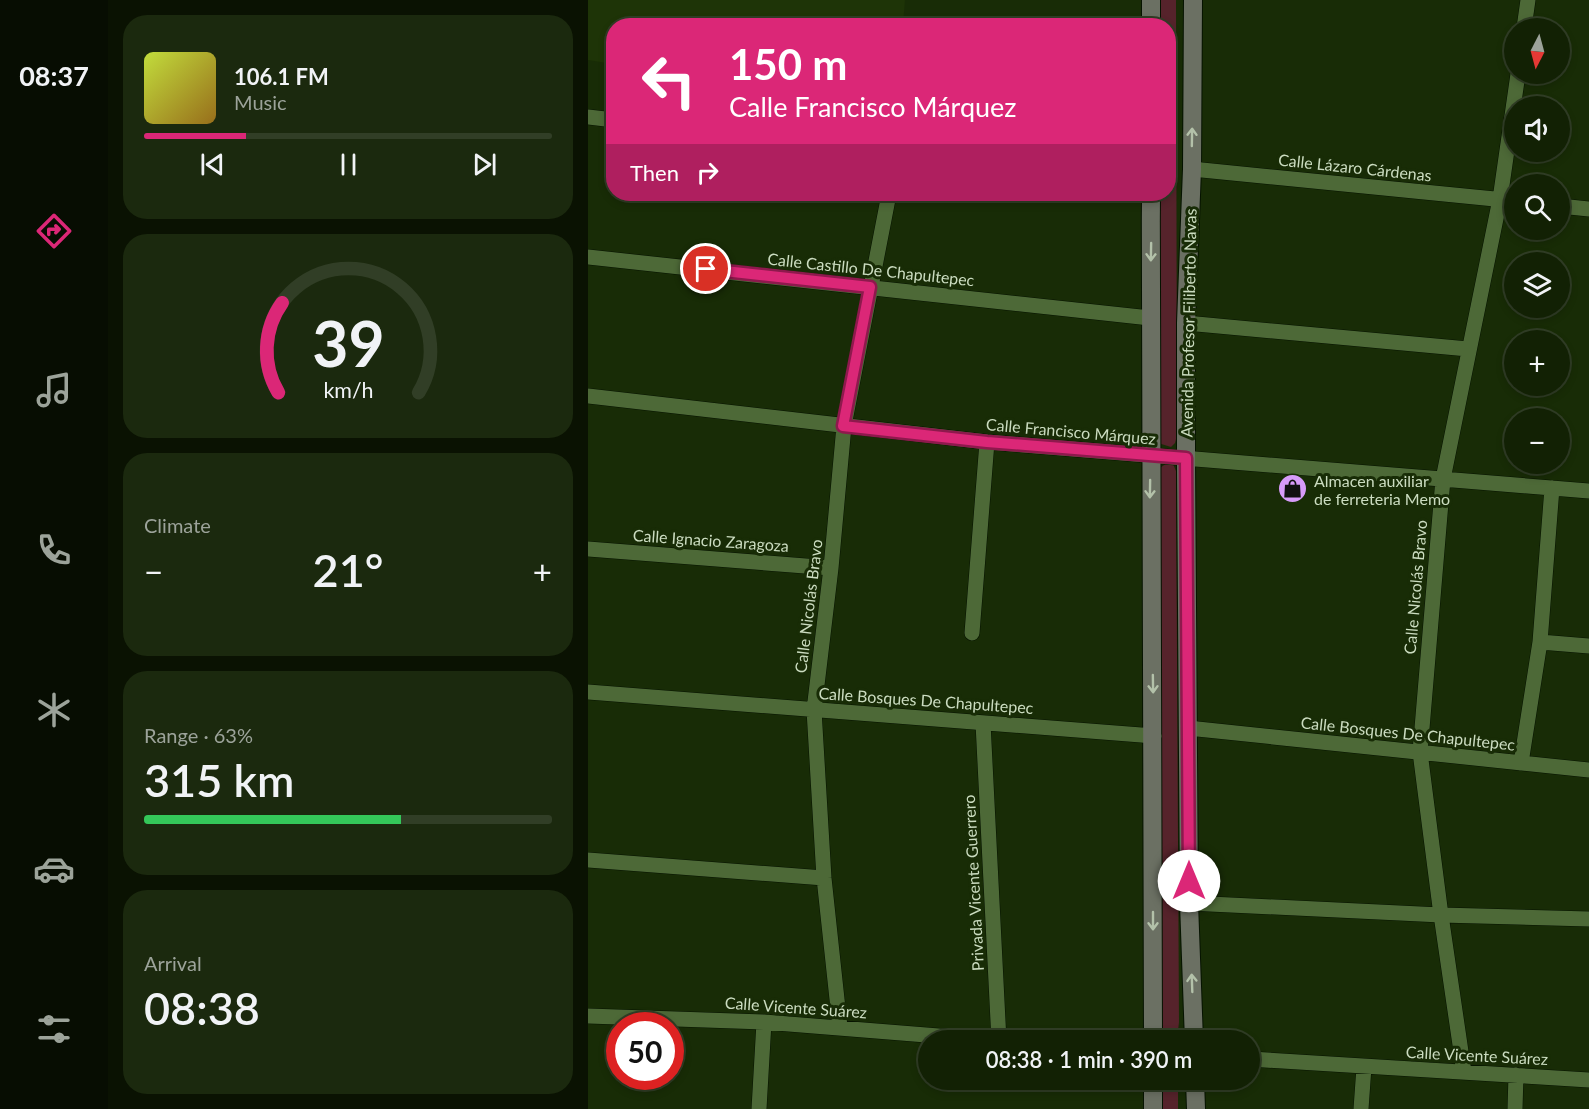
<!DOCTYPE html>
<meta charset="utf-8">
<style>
body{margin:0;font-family:Lato,sans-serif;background:#1b290e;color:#f1f3f6;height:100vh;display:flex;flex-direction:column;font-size:22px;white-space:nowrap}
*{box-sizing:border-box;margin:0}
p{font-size:20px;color:#9ca39a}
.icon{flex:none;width:33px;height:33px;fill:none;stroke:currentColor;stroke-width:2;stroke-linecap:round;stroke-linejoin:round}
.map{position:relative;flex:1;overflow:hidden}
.details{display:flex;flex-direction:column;gap:15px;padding:15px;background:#0a1202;width:480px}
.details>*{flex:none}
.hud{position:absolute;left:18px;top:18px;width:570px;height:183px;border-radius:24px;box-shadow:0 3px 9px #0003,0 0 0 2px #313e26;background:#db2777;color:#fff;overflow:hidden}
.needle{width:39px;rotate:186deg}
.buttons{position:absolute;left:916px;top:18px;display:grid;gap:12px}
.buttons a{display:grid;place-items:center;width:66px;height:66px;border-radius:50%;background:#122104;box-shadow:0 3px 9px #0003,0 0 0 2px #313e26;font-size:30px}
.speed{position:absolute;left:18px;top:1012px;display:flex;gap:12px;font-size:30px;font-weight:700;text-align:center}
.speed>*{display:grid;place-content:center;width:78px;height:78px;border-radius:50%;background:#122104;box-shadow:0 3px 9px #0003,0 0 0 2px #313e26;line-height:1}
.speed .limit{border:9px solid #d22;background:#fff;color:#111}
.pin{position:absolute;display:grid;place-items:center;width:51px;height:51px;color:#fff;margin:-26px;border:3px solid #fff;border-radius:50%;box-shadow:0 2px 6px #0007}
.me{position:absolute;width:66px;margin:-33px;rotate:0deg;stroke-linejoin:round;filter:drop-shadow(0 0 4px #0008)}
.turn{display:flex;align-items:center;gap:21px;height:126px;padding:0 24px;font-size:27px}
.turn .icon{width:78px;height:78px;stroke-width:2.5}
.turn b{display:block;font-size:42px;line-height:51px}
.then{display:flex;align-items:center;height:57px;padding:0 24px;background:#0003;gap:12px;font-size:22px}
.big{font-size:45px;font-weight:600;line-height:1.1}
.details .tile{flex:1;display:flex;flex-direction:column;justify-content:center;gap:9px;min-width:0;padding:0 21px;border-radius:24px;background:#1b290e}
.details .dial{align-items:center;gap:0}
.dial svg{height:156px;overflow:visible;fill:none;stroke:#313e26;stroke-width:7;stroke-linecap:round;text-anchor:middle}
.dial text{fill:#f1f3f6;stroke:none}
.song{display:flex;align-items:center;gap:18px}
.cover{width:72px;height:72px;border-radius:9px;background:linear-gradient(135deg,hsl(70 70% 55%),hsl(40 70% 35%))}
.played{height:6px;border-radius:3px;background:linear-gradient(90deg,#db2777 25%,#313e26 25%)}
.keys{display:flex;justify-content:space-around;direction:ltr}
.heat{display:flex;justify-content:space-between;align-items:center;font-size:33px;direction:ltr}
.charge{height:9px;border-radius:4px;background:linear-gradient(90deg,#34c759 63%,#313e26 0)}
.trip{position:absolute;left:330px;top:1030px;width:342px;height:60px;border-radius:30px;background:#122104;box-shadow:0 3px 9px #0003,0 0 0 2px #313e26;font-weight:600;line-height:60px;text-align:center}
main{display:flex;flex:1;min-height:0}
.tab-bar{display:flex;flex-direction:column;width:108px;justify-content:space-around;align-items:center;background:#070d02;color:#9ca39a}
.tab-bar .icon{width:42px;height:42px}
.tab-bar .on{color:#db2777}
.tab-bar b{font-size:27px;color:#f1f3f6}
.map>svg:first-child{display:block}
.built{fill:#1e3407}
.green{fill:#56232b}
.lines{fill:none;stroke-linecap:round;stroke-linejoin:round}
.street-casing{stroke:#061300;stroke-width:16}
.secondary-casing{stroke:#061300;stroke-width:20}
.street{stroke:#4d6937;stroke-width:15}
.secondary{stroke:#6b7063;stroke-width:18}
.oneway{stroke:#b3c1a9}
.route-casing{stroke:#8e194d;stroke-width:15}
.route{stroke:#db2777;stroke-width:10}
.labels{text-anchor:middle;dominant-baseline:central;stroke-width:6;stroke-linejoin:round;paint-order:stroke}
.street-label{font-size:16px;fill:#cbdcc0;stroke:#182c06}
.poi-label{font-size:16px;fill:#cbdcc0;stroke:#182c06;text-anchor:start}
</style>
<main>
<nav class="tab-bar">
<b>08:37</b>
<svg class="icon on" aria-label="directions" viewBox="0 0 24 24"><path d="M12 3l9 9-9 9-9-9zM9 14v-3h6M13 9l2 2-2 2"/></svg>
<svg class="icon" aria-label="music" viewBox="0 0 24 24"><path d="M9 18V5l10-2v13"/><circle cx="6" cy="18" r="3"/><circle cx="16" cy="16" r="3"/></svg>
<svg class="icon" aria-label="phone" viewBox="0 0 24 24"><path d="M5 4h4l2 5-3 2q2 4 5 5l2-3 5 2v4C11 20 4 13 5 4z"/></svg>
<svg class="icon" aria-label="climate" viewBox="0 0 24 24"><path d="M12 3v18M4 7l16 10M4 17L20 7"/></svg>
<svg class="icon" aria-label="car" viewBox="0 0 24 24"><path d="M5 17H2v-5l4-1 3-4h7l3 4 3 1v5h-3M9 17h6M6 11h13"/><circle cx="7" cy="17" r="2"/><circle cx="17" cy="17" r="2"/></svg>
<svg class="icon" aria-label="filters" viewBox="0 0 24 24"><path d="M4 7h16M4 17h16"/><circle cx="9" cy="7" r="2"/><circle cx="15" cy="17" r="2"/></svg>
</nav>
<section class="details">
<div class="tile">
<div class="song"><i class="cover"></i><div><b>106.1 FM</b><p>Music</p></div></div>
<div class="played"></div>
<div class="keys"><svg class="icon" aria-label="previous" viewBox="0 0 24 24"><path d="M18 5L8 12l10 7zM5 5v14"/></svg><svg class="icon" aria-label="pause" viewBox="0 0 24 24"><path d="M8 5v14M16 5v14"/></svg><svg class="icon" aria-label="next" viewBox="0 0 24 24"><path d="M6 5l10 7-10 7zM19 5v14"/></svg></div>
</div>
<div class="tile dial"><svg viewBox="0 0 100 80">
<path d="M14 69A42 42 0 1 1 86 69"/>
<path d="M14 69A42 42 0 0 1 16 23" stroke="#db2777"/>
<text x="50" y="56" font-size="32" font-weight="700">39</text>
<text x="50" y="72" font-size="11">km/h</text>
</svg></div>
<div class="tile"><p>Climate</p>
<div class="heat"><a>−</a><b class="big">21°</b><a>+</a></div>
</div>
<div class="tile"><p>Range · 63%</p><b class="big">315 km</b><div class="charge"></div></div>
<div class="tile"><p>Arrival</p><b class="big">08:38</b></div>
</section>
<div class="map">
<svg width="1001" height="1109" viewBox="0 0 1001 1109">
<rect width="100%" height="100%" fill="#182c06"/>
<path class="built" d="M0,0H317L315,25L26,26L25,64L0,60Z"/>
<path class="green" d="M570,0H588L589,435L587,443L583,447L570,443V194H580V26L570,25Z
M579,463L585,464L588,471L591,1022L590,1031L581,1035L574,1032L570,475L572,468Z
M572,1080H590V1109H572Z"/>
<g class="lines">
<defs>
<path id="street" d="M936,28L940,0
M0,117L26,120
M604,169L927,201
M972,206L1001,209
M0,257L562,318
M598,323L880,349
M0,396L399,442L1001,491
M0,549L243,568
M384,633L399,442
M952,642L1001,646
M0,692L566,736
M395,723L411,1041
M600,728L1001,770
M933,763L952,642L964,488
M0,860L236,878
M601,903L853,915L1001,919
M0,1016L176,1022L413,1041
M252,1027L236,878L226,710L243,568L256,426L301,194
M662,1059L1001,1080
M876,1072L853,915L832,752L855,479L912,199L930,74
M171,1109L176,1022
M773,1109L776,1067
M927,1109L928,1075"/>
<path id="secondary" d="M563,0V26
M605,0L604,169L598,323V458L601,903L606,1041
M563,194C561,476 565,758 565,1041
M607,1080L608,1109
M565,1109V1080"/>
</defs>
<use href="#street" class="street-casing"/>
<use href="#secondary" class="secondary-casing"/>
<use href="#street" class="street"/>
<use href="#secondary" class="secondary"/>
</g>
<defs><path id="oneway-shaft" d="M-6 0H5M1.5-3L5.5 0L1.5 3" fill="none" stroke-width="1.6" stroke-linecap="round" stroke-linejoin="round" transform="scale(1.5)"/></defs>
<g class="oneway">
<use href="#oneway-shaft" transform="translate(604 137) rotate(-89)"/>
<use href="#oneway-shaft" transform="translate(563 252) rotate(91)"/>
<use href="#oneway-shaft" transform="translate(562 489) rotate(91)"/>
<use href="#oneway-shaft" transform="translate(565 684) rotate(89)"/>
<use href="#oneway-shaft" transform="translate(565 921) rotate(90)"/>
<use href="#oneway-shaft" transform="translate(604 983) rotate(-92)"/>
</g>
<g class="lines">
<defs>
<path id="route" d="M118,269L282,287L255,426L399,442L598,458L601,881"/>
</defs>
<use href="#route" class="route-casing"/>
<use href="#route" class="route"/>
</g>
<defs>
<symbol id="shop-disc" viewBox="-11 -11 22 22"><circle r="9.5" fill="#d79bf9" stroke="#182c06"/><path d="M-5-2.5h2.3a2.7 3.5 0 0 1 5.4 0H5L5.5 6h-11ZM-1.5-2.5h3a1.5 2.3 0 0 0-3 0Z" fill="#111"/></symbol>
</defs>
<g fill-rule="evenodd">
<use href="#shop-disc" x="688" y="472" width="33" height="33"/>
</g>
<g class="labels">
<g class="street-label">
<text transform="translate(767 167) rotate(6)">Calle Lázaro Cárdenas</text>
<text transform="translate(283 269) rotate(6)">Calle Castillo De Chapultepec</text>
<text transform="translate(600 323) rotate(-89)">Avenida Profesor Filiberto Navas</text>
<text transform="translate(483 431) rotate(5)">Calle Francisco Márquez</text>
<text transform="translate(123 540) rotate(4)">Calle Ignacio Zaragoza</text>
<text transform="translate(827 587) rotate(-85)">Calle Nicolás Bravo</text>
<text transform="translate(220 606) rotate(-83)">Calle Nicolás Bravo</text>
<text transform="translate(338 700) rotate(4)">Calle Bosques De Chapultepec</text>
<text transform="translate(820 733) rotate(6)">Calle Bosques De Chapultepec</text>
<text transform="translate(385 883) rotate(-93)">Privada Vicente Guerrero</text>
<text transform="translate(208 1007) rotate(4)">Calle Vicente Suárez</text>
<text transform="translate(889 1055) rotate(3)">Calle Vicente Suárez</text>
</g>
<g class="poi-label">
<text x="726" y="480">Almacen auxiliar<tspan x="726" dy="18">de ferreteria Memo</tspan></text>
</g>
</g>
</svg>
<div class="buttons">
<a><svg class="needle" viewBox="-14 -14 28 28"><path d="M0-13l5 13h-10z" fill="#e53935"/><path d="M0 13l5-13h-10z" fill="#9ca39a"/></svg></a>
<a><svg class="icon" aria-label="sound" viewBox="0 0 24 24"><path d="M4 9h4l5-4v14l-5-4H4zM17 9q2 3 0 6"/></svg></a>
<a><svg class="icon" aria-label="search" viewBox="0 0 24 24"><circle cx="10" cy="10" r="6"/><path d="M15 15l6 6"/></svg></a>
<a><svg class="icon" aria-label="layers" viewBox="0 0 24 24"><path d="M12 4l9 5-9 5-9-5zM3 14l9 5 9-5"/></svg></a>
<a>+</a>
<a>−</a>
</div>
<div class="speed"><div class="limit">50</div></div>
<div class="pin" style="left:118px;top:269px;background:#d93025"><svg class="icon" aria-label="arrive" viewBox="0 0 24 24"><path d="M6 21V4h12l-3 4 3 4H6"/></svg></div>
<svg class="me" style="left:601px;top:881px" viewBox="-20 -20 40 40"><circle r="19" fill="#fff"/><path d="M0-13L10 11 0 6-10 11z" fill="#db2777"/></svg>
<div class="trip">08:38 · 1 min · 390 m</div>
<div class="hud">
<div class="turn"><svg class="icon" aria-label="left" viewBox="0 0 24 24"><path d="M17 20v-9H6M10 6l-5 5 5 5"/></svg><div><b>150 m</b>Calle Francisco Márquez</div></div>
<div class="then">Then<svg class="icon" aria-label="right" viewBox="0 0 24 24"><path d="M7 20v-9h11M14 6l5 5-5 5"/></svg></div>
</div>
</div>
</main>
